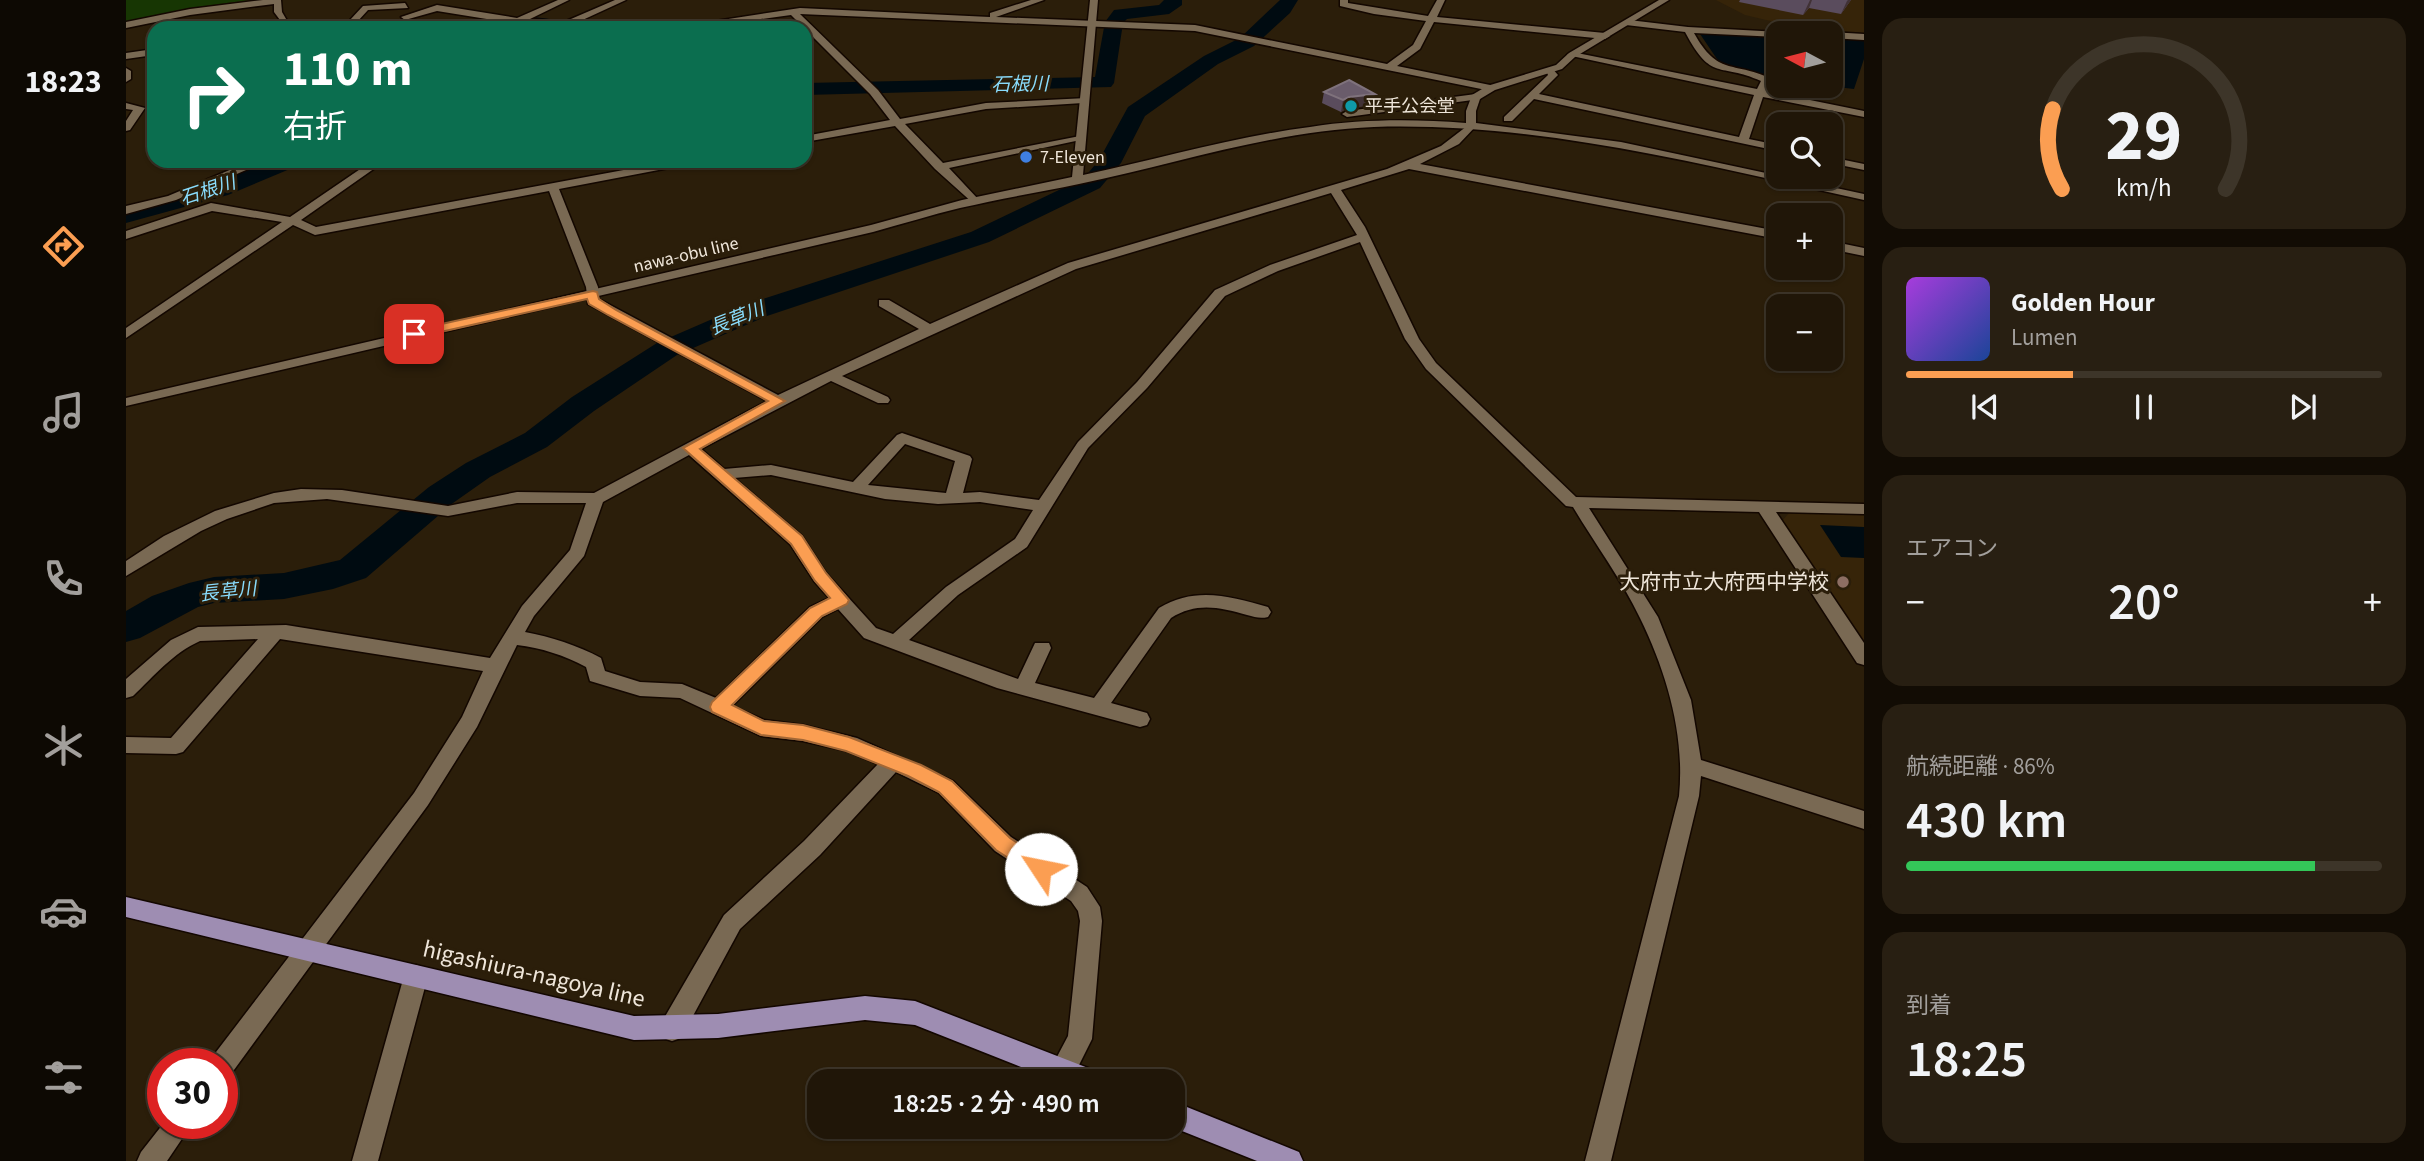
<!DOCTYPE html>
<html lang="ja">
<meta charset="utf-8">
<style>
body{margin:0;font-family:"Source Sans 3","Noto Sans JP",sans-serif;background:#281f12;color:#f1f3f6;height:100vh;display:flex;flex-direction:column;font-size:26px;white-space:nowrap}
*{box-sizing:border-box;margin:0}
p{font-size:23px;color:#a29f9c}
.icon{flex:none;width:38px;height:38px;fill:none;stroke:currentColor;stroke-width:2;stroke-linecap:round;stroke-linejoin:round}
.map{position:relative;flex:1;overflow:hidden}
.drawer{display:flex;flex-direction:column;gap:18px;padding:18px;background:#120c04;width:560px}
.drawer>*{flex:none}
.banner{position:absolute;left:21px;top:21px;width:665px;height:147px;border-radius:21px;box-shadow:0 2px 5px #0004,0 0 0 2px #3d3529;background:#0b6e4f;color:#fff;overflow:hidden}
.needle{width:46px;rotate:277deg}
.buttons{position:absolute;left:1640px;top:21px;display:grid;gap:14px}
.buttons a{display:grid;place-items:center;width:77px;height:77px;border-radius:14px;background:#201608;box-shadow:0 2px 5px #0004,0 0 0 2px #3d3529;font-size:35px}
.speed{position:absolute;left:21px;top:1048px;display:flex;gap:14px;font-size:35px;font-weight:700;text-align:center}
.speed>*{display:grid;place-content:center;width:91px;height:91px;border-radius:50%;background:#201608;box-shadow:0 2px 5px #0004,0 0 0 2px #3d3529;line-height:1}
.speed .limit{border:10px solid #d22;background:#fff;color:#111}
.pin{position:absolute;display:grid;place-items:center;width:60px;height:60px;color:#fff;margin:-30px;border-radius:14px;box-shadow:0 4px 10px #0006}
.me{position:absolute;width:77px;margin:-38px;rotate:304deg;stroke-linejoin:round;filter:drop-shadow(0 0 5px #0008)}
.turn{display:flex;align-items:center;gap:24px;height:147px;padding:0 21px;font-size:32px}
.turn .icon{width:91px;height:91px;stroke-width:2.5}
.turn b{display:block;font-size:49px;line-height:60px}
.big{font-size:52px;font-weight:600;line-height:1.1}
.drawer .tile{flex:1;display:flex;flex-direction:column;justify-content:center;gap:10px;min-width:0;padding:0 24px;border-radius:21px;background:#281f12}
.drawer .dial{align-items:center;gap:0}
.dial svg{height:182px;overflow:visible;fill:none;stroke:#3d3529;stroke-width:7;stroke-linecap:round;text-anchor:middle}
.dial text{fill:#f1f3f6;stroke:none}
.song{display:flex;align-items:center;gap:21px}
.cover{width:84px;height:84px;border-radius:10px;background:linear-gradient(135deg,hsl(280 70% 55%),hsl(220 70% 35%))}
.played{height:7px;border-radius:4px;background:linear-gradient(90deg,#fb9e52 35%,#3d3529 35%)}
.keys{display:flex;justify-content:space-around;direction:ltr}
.heat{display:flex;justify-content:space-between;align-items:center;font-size:38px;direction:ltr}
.charge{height:10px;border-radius:5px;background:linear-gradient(90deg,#34c759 86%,#3d3529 0)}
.trip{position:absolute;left:681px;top:1069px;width:378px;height:70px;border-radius:21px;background:#201608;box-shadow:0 2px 5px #0004,0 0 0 2px #3d3529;font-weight:600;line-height:70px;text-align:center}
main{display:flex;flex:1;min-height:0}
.tabs{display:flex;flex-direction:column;width:126px;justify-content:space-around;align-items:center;background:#0d0903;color:#a29f9c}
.tabs .icon{width:49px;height:49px}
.tabs .current{color:#fb9e52}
.tabs b{font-size:32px;color:#f1f3f6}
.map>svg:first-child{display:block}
.built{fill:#362409}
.green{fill:#173603}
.water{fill:#000b11}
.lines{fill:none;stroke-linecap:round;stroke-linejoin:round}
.river{fill:#000b11;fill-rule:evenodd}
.street-casing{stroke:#130700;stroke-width:3}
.secondary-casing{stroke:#130700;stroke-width:3}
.primary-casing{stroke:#130700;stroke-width:3}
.street{fill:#796953;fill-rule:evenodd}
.secondary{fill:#796953;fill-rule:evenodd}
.primary{fill:#9e8db2;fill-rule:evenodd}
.wall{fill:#5a4c5d}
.shaded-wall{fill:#413236}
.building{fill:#6a5c6b;stroke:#7f727c;stroke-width:2}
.route{fill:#fb9e52;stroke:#a36735;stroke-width:2}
.culture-dot{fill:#0f9aa8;stroke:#2b1e0a;stroke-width:2.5}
.shop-dot{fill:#3f7fe0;stroke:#2b1e0a;stroke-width:2.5}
.education-dot{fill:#8d6e63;stroke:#2b1e0a;stroke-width:2.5}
.labels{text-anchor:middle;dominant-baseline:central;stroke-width:6;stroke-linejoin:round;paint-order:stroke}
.far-poi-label{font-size:18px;fill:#efe6da;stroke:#2b1e0a;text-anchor:start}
.far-street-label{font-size:18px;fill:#efe6da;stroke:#2b1e0a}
.far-water-label{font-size:19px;font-style:italic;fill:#89dcfc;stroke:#2b1e0a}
.poi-label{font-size:21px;fill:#efe6da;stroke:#2b1e0a;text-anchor:end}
.near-street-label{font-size:24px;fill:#efe6da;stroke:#2b1e0a}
</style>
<main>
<nav class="tabs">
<b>18:23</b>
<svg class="icon current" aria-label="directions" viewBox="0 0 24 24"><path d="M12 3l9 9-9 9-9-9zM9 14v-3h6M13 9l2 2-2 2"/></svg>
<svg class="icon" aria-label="music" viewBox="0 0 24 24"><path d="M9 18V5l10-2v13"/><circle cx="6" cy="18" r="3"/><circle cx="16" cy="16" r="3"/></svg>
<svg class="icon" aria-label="phone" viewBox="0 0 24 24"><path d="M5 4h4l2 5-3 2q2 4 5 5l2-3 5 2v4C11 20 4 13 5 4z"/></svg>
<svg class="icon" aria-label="climate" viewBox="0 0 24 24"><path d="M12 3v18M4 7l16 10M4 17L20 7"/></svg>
<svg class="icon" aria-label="car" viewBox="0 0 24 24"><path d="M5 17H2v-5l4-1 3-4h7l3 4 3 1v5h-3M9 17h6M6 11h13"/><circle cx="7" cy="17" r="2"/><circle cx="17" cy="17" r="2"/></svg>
<svg class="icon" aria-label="filters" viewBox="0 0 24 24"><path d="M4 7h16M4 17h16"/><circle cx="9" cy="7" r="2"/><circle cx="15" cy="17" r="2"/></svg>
</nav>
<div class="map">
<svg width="1738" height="1161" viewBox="0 0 1738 1161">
<rect width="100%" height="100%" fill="#2b1e0a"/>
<path class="built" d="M1590,0H1738V33L1678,29L1619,15Z
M1738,512V643L1656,521L1663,513Z"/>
<path class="green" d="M0,0H123L59,9L0,22Z"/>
<path class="water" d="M1574,34L1652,37V80L1595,65Z
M1705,39L1738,40V59L1728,89L1702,86H1704Z
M1694,525L1738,527V558L1715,557Z"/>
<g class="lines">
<path class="river" d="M1038,0H1056V5L1043,14L1001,19L997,23L988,83L985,87L679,95V83L969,77L979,22L988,10L1033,5Z
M1154,0H1172L1164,13L1128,46L1092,64L1019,116L995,163L974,188L863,242L641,316L551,355L468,411L421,447L364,477L327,503L240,578L207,589L158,599L88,603L72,607L14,638L0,642V611L26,596L63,583L88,577L158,573L214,560L303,487L340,463L399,433L446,397L531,343L621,304L845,232L958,178L973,160L1002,107L1078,56L1114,38Z
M408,17L448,22L457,28H373L375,24Z
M639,19L653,28H603L612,22Z
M143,161H175L171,166L102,195L0,223V208L84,185Z"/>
<defs>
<path id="street" d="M137,0H155L156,12L163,24H157L148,12V4L64,15L0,28V22L64,9Z
M432,0H443L404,19L438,22L489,0H500L450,23L488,28L392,24L311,11L279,20L275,17L311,5L391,18Z
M905,0H918L870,17L1069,25L1261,64L1287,45L1300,21L1248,14L1214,6V0H1222V3L1302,16L1311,0H1319L1311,17L1479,33L1484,36L1479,39L1308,22L1294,49L1271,66L1369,86L1370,88L1365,91L1069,31L674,14L752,90L774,119L860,103L961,98L962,100L957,103L860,109L779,124L817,163L954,136L959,139L823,168L852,199L854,201L848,204L809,169L769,126L679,142V136L764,120L744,94L665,15L568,28H544L674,8L864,17V13Z
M279,3L282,8L242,10L231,22L224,20L237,6Z
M1503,20L1562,27L1655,32L1652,37L1568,33C1592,76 1606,61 1644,78L1640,91L1738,111V117L1637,97L1623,139L1652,145V151L1408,99L1386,121H1378V117L1422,75L1420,70L1425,67L1432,75L1413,94L1613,137L1628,95L1441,55L1446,52L1631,89L1635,81C1593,62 1586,83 1559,32L1500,25V21Z
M1704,32L1738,34V40L1704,38V33H1701Z
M28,49V55L0,59V53Z
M0,68L5,71V79L0,82Z
M1350,94L1355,97L1354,99L1221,117L1216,114L1221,111Z
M0,103L19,108L4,130L0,131V121L7,110L0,109Z
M1345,123L1350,126L1333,144L1294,164L1652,231V239L1283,169L1215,190L1239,227L1293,339L1310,363L1450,497L1738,504V514L1650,512L1738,643V665L1731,663L1633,512L1463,508L1532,617L1565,700L1575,760L1738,811V829L1575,776L1573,796L1485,1161H1459L1553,796C1559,736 1541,673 1514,618C1496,580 1469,544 1447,507L1440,506L1300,369L1279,339L1234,242L1152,271L1099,296L1021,388L962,448L901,547L832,595L783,640L892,679L909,643H923L925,648L909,683L968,698L1033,608C1069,586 1104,596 1142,607L1145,612L1142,617C1134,619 1129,617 1121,615C1093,607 1070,602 1045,618L985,703L1021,713L1024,719L1021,725L1014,727L871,688L738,638L712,609L696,617L606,706L638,720L677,725L731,738L827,781L885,837L961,887L974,907L976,921L966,1039L946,1079L939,1082L928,1079L924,1070L942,1036L954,921L952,911L945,901L869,851L813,793L770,772L694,855L614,929L555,1038L546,1041L537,1038L534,1029L537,1020L598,915L678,841L752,764L721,751L677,741L635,736L554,698L514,696L464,681L460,667C438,655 415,648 391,645L351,727L302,805L105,1074L96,1077V1064H84L87,1056L288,793L336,717L357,671L154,639L57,752L50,754L0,753V737L45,738L132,639L74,641C47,653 28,676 7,696L0,698V679L45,640L72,627L160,625L364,658L396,606L444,550L460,503H391L322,516L201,499L148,503L101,519L75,531L0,576V561L38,536L89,511L148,493L175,489L216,490L322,506L391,492L468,493L641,401L462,304L460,287L423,191L189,235L167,225L0,338V328L156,222L86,211L0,239V231L85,203L164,217L246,161H259L175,220L190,227L546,161H570L564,164L433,189L472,287L473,299L652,395L793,329L753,306V300H763L804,324L942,263L1261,169L1315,146ZM1205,193L1231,235L1144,265L1089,290L1011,382L952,442L913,500L854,492L837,493L846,459L844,456L776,433L771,435L727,482L645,465L598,469L575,449L705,381L752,403H762L764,400L762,397L716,376L950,269ZM779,444L829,461L820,493L742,485ZM563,455L664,544L688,581L703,598L684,607L590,698L556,684L514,682L479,671L475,658C451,645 425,637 399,632L408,616L458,556L477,502ZM645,475L759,499L812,504L854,502L907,510L889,539L820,587L767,634L750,628L700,573L676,536L608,478Z
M1704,157L1738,164V170L1704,163Z
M125,161H141L50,200L0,214V206L42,196Z
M1704,241L1738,248V256L1704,249Z
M290,965L298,968L302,976L252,1161H226L278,976L282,968Z
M37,1124H66L41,1161H11L15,1152Z"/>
<path id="secondary" d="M964,0H972L957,175C1033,159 1107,137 1184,127C1235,119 1288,119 1340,123V111L1346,95L1361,86L1430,65L1443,53L1533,0H1543L1449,57L1436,69L1369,90L1354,99L1350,111V123L1495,142L1738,194V200C1577,165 1414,122 1248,127C1147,131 1050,164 953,184C914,192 873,199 834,208C805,215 776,224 747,232L0,406V398L745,225L836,200L946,177Z"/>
<path id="primary" d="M0,897L508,1016L592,1014L739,996L789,1001L975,1073L978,1082H933L789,1025L739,1020L592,1038L508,1040L0,917Z
M1046,1101L1173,1152L1177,1161H1131L1046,1127Z"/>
</defs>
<use href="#street" class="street-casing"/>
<use href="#secondary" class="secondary-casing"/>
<use href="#primary" class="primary-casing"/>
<use href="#street" class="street"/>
<use href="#secondary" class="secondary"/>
<use href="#primary" class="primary"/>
</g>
<path class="wall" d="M1614,0H1725L1715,14L1683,8L1677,15L1613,2Z
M1198,92L1247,105L1221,108L1215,112L1196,103Z"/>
<path class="shaded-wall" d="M1684,0H1686L1683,8L1677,15Z
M1722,0H1725L1715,14L1721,1Z
M1249,94L1247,105L1221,108L1215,112L1217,100L1223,97Z"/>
<path class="building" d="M1223,80L1249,94L1223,97L1217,100L1198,92Z"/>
<path class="route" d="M467,291L471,292L473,299L490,310L659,401L574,449L676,536L700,573L723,600L721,604L696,616L606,705L638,721L677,725L723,737L795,765L826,781L884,838L922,863L925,869L922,875L915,878L908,875L870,850L813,792L782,776L720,751L677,740L635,735L586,712L584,707L586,702L684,608L704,598L689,581L665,544L557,448L642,401L482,315L463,304L461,299L288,338L282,334L288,330Z"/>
<circle class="culture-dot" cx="1225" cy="106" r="7"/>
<circle class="shop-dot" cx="900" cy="157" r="7"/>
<circle class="education-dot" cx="1717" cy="582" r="7"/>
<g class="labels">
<g class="far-poi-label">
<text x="1239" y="106">平手公会堂</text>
<text x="914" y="157">7-Eleven</text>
</g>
<g class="far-street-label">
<text transform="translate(560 255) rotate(-13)">nawa-obu line</text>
</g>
<g class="far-water-label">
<text transform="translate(894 85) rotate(-1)">石根川</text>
<text transform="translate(82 191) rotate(-18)">石根川</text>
<text transform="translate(611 319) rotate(-22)">長草川</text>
<text transform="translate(102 592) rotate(-6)">長草川</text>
</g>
<g class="poi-label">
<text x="1703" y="582">大府市立大府西中学校</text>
</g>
<g class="near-street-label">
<text transform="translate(408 974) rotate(13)">higashiura-nagoya line</text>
</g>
</g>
</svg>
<div class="buttons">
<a><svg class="needle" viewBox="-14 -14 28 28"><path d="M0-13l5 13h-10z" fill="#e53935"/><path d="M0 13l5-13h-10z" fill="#a29f9c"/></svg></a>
<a><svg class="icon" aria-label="search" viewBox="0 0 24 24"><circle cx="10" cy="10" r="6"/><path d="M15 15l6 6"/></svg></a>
<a>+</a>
<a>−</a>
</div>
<div class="speed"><div class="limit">30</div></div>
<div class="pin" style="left:288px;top:334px;background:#d93025"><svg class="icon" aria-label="arrive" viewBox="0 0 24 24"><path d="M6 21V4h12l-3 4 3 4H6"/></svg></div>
<svg class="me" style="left:915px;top:869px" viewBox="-20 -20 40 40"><circle r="19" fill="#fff"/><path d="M0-13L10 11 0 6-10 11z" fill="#fb9e52"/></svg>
<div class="trip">18:25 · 2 分 · 490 m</div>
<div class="banner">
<div class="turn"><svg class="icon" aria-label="right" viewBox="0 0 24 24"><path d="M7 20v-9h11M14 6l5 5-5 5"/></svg><div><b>110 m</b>右折</div></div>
</div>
</div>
<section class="drawer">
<div class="tile dial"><svg viewBox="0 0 100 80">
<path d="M14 69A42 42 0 1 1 86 69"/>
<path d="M14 69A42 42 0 0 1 10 34" stroke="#fb9e52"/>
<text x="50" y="56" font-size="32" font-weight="700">29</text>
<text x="50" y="72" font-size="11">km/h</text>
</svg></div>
<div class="tile">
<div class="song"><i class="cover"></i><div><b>Golden Hour</b><p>Lumen</p></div></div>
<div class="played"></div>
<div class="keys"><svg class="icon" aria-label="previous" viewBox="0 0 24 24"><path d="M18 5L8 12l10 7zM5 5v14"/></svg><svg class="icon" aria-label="pause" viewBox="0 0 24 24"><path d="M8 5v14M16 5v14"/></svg><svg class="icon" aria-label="next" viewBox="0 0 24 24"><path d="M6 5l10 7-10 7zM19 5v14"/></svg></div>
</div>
<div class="tile"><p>エアコン</p>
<div class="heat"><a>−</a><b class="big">20°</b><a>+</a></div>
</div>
<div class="tile"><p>航続距離 · 86%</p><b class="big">430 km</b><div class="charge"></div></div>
<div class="tile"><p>到着</p><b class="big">18:25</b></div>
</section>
</main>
